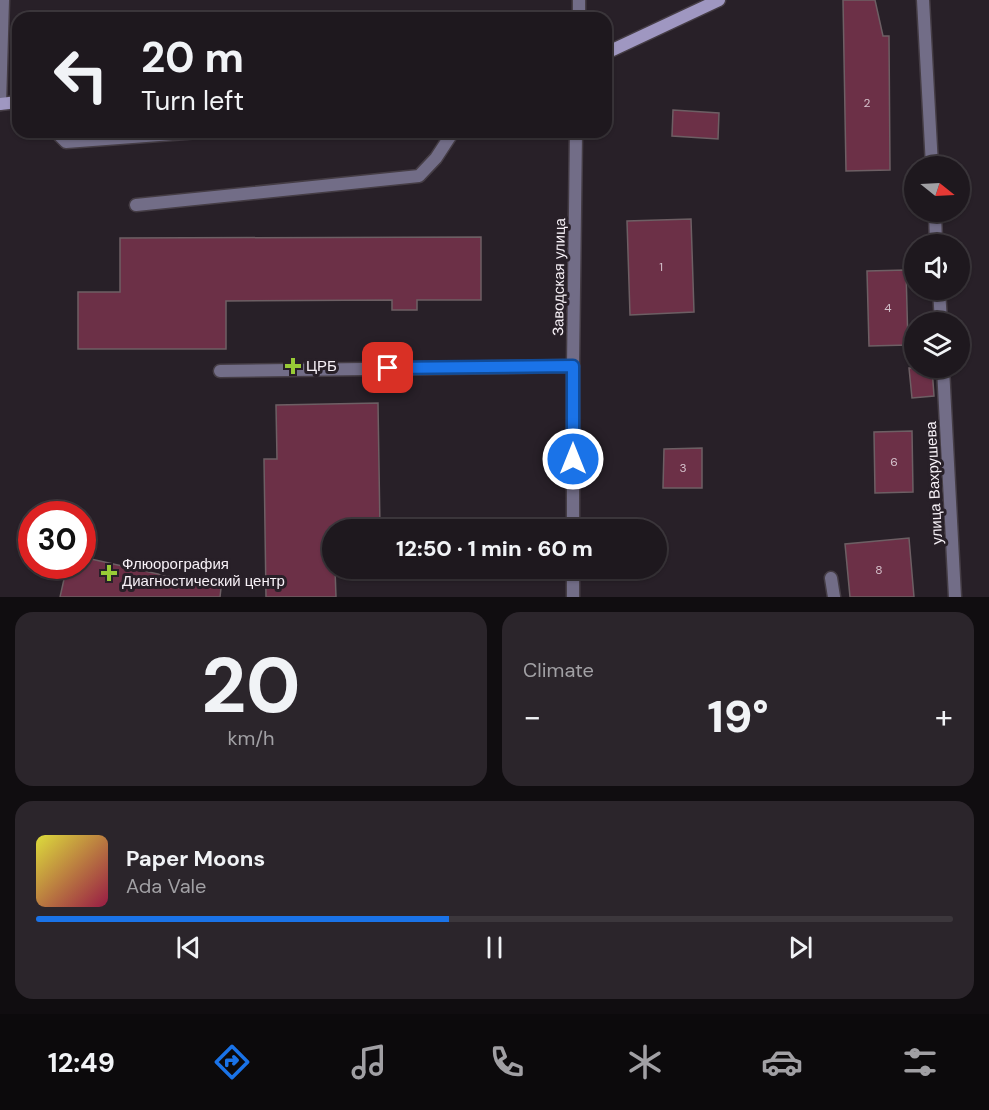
<!DOCTYPE html>
<meta charset="utf-8">
<style>
body{margin:0;font-family:"DM Sans",sans-serif;background:#2b252b;color:#f1f3f6;height:100vh;display:flex;flex-direction:column;font-size:22px;white-space:nowrap}
*{box-sizing:border-box;margin:0}
p{font-size:20px;color:#a1a0a4}
.icon{flex:none;width:33px;height:33px;fill:none;stroke:currentColor;stroke-width:2;stroke-linecap:round;stroke-linejoin:round}
.map{position:relative;height:597px;overflow:hidden}
.panel{display:flex;flex-direction:column;gap:15px;padding:15px;background:#100d10;flex:1}
.panel>*{flex:none}
.banner{position:absolute;left:12px;top:12px;width:600px;height:126px;border-radius:18px;box-shadow:0 2px 4px #0004,0 0 0 2px #3c373c;background:#1e181e;color:#f1f3f6;overflow:hidden}
.needle{width:39px;rotate:108deg}
.buttons{position:absolute;left:904px;top:156px;display:grid;gap:12px}
.buttons a{display:grid;place-items:center;width:66px;height:66px;border-radius:50%;background:#1e181e;box-shadow:0 2px 4px #0004,0 0 0 2px #3c373c;font-size:30px}
.speed{position:absolute;left:18px;top:501px;display:flex;gap:12px;font-size:30px;font-weight:700;text-align:center}
.speed>*{display:grid;place-content:center;width:78px;height:78px;border-radius:50%;background:#1e181e;box-shadow:0 2px 4px #0004,0 0 0 2px #3c373c;line-height:1}
.speed .limit{border:9px solid #d22;background:#fff;color:#111}
.pin{position:absolute;display:grid;place-items:center;width:51px;height:51px;color:#fff;margin:-26px;border-radius:12px;box-shadow:0 3px 9px #0006}
.me{position:absolute;width:66px;margin:-33px;rotate:0deg;stroke-linejoin:round;filter:drop-shadow(0 0 4px #0008)}
.turn{display:flex;align-items:center;gap:21px;height:126px;padding:0 30px;font-size:27px}
.turn .icon{width:78px;height:78px;stroke-width:2.5}
.turn b{display:block;font-size:42px;line-height:51px}
.big{font-size:45px;font-weight:800;line-height:1.1}
.panel .card{flex:1;display:flex;flex-direction:column;justify-content:center;gap:9px;min-width:0;padding:0 21px;border-radius:18px;background:#2b252b}
.panel .dial{align-items:center;gap:0}
.dial b{font-size:78px;line-height:1}
.song{display:flex;align-items:center;gap:18px}
.cover{width:72px;height:72px;border-radius:9px;background:linear-gradient(135deg,hsl(60 70% 55%),hsl(340 70% 35%))}
.played{height:6px;border-radius:3px;background:linear-gradient(90deg,#1a73e8 45%,#3c373c 45%)}
.keys{display:flex;justify-content:space-around;direction:ltr}
.heat{display:flex;justify-content:space-between;align-items:center;font-size:33px;direction:ltr}
.panel .tiles{flex:1;display:grid;gap:15px;grid-template-columns:1fr 1fr}
.card:last-child{grid-column:span 2}
.trip{position:absolute;left:322px;top:519px;width:345px;height:60px;border-radius:30px;background:#1e181e;box-shadow:0 2px 4px #0004,0 0 0 2px #3c373c;font-weight:800;line-height:60px;text-align:center}
.dock{display:flex;height:96px;justify-content:space-around;align-items:center;background:#0c0a0c;color:#a1a0a4}
.dock .icon{width:42px;height:42px}
.dock .current{color:#1a73e8}
.dock b{font-size:27px;color:#f1f3f6}
.map>svg:first-child{display:block}
.building{fill:#6c3047;stroke:#6d5f64;stroke-width:1.5}
.lines{fill:none;stroke-linecap:round;stroke-linejoin:round}
.lane-casing{stroke:#453d45;stroke-width:15}
.street-casing{stroke:#453d45;stroke-width:15}
.secondary-casing{stroke:#453d45;stroke-width:15}
.lane{stroke:#726d87;stroke-width:12}
.street{stroke:#726d87;stroke-width:12}
.secondary{stroke:#9f97c1;stroke-width:12}
.route-casing{stroke:#114b97;stroke-width:15}
.route{stroke:#1a73e8;stroke-width:10}
.poi-dot{fill:#98cb36;stroke:#282028;stroke-width:2}
.labels{text-anchor:middle;dominant-baseline:central;stroke-width:6;stroke-linejoin:round;paint-order:stroke}
.number-label{font-size:12px;fill:#d4c1cb}
.street-label{font-size:15px;fill:#f7f1f7;stroke:#282028}
.poi-label{font-size:15px;fill:#f7f1f7;stroke:#282028;text-anchor:start}
</style>
<div class="map">
<svg width="989" height="597" viewBox="0 0 989 597">
<rect width="100%" height="100%" fill="#282028"/>
<path class="building" d="M843,0H875L883,36H889L890,170L846,171Z
M673,110L719,113L718,139L672,136Z
M691,219L694,312L630,315L627,221Z
M481,237V300H417V310H392V300L226,301V349H78V292H120V238Z
M906,270L908,345L869,346L867,271Z
M909,368H932L934,396L912,398Z
M378,403L380,529L333,530V568H335L336,597H266L264,459H277L276,405Z
M912,431L913,492L875,493L874,432Z
M702,448V488H663L664,449Z
M909,538L914,597H850L845,544Z
M82,557L221,588L220,597H60L67,566H82Z"/>
<g class="lines">
<defs>
<path id="lane" d="M579,18V0
M0,104L3,0
M56,132L66,142L199,132
M136,205L419,176L436,158L453,132
M220,371L573,366
M831,578L834,597"/>
<path id="street" d="M923,0L932,166
M935,212L936,244
M939,290L941,322
M943,368L955,597
M573,530V366L576,132
M573,568V597"/>
<path id="secondary" d="M606,53L719,0
M0,104L18,102"/>
</defs>
<use href="#lane" class="lane-casing"/>
<use href="#street" class="street-casing"/>
<use href="#secondary" class="secondary-casing"/>
<use href="#lane" class="lane"/>
<use href="#street" class="street"/>
<use href="#secondary" class="secondary"/>
</g>
<g class="lines">
<defs>
<path id="route" d="M388,368L573,366V459"/>
</defs>
<use href="#route" class="route-casing"/>
<use href="#route" class="route"/>
</g>
<g class="poi-dot">
<path d="M290 357h6v6h6v6h-6v6h-6v-6h-6v-6h6z"/>
<path d="M106 564h6v6h6v6h-6v6h-6v-6h-6v-6h6z"/>
</g>
<g class="labels">
<g class="number-label">
<text x="867" y="103">2</text>
<text x="661" y="267">1</text>
<text x="888" y="308">4</text>
<text x="894" y="462">6</text>
<text x="683" y="468">3</text>
<text x="879" y="570">8</text>
</g>
<g class="street-label">
<text transform="translate(559 277) rotate(-89)">Заводская улица</text>
<text transform="translate(934 483) rotate(-93)">улица Вахрушева</text>
</g>
<g class="poi-label">
<text x="306" y="366">ЦРБ</text>
<text x="122" y="564">Флюорография<tspan x="122" dy="17">Диагностический центр</tspan></text>
</g>
</g>
</svg>
<div class="buttons">
<a><svg class="needle" viewBox="-14 -14 28 28"><path d="M0-13l5 13h-10z" fill="#e53935"/><path d="M0 13l5-13h-10z" fill="#a1a0a4"/></svg></a>
<a><svg class="icon" aria-label="sound" viewBox="0 0 24 24"><path d="M4 9h4l5-4v14l-5-4H4zM17 9q2 3 0 6"/></svg></a>
<a><svg class="icon" aria-label="layers" viewBox="0 0 24 24"><path d="M12 4l9 5-9 5-9-5zM3 14l9 5 9-5"/></svg></a>
</div>
<div class="speed"><div class="limit">30</div></div>
<div class="pin" style="left:388px;top:368px;background:#d93025"><svg class="icon" aria-label="arrive" viewBox="0 0 24 24"><path d="M6 21V4h12l-3 4 3 4H6"/></svg></div>
<svg class="me" style="left:573px;top:459px" viewBox="-20 -20 40 40"><circle r="17" fill="#1a73e8" stroke="#fff" stroke-width="3"/><path d="M0-11L8 9 0 5-8 9z" fill="#fff"/></svg>
<div class="trip">12:50 · 1 min · 60 m</div>
<div class="banner">
<div class="turn"><svg class="icon" aria-label="left" viewBox="0 0 24 24"><path d="M17 20v-9H6M10 6l-5 5 5 5"/></svg><div><b>20 m</b>Turn left</div></div>
</div>
</div>
<section class="panel">
<div class="tiles">
<div class="card dial"><b>20</b><p>km/h</p></div>
<div class="card"><p>Climate</p>
<div class="heat"><a>−</a><b class="big">19°</b><a>+</a></div>
</div>
<div class="card">
<div class="song"><i class="cover"></i><div><b>Paper Moons</b><p>Ada Vale</p></div></div>
<div class="played"></div>
<div class="keys"><svg class="icon" aria-label="previous" viewBox="0 0 24 24"><path d="M18 5L8 12l10 7zM5 5v14"/></svg><svg class="icon" aria-label="pause" viewBox="0 0 24 24"><path d="M8 5v14M16 5v14"/></svg><svg class="icon" aria-label="next" viewBox="0 0 24 24"><path d="M6 5l10 7-10 7zM19 5v14"/></svg></div>
</div>
</div>
</section>
<nav class="dock">
<b>12:49</b>
<svg class="icon current" aria-label="directions" viewBox="0 0 24 24"><path d="M12 3l9 9-9 9-9-9zM9 14v-3h6M13 9l2 2-2 2"/></svg>
<svg class="icon" aria-label="music" viewBox="0 0 24 24"><path d="M9 18V5l10-2v13"/><circle cx="6" cy="18" r="3"/><circle cx="16" cy="16" r="3"/></svg>
<svg class="icon" aria-label="phone" viewBox="0 0 24 24"><path d="M5 4h4l2 5-3 2q2 4 5 5l2-3 5 2v4C11 20 4 13 5 4z"/></svg>
<svg class="icon" aria-label="climate" viewBox="0 0 24 24"><path d="M12 3v18M4 7l16 10M4 17L20 7"/></svg>
<svg class="icon" aria-label="car" viewBox="0 0 24 24"><path d="M5 17H2v-5l4-1 3-4h7l3 4 3 1v5h-3M9 17h6M6 11h13"/><circle cx="7" cy="17" r="2"/><circle cx="17" cy="17" r="2"/></svg>
<svg class="icon" aria-label="filters" viewBox="0 0 24 24"><path d="M4 7h16M4 17h16"/><circle cx="9" cy="7" r="2"/><circle cx="15" cy="17" r="2"/></svg>
</nav>
